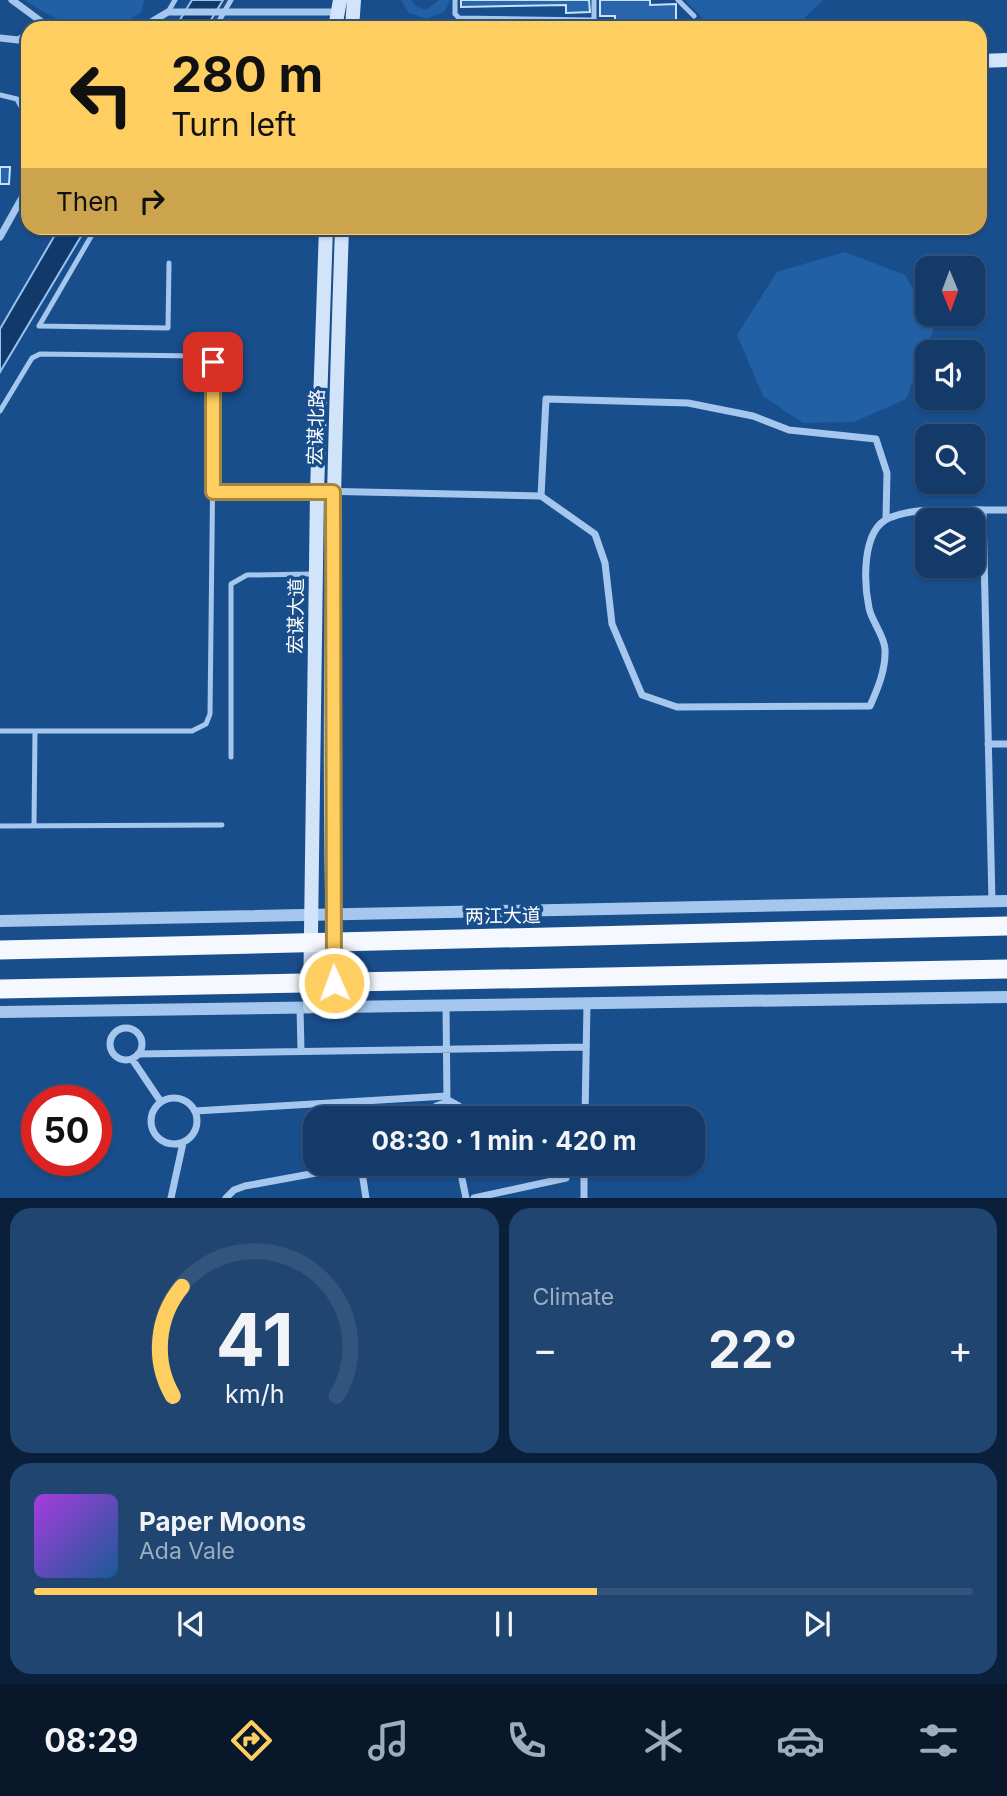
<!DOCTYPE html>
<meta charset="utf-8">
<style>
body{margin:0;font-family:Inter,"Noto Sans SC",sans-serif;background:#204571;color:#f1f3f6;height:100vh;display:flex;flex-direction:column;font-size:26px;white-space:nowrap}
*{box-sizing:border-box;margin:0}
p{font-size:23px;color:#9dadc0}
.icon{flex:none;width:38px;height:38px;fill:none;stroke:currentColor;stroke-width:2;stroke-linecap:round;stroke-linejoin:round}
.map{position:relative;height:1198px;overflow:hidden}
.panel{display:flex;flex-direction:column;gap:10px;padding:10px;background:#0a203a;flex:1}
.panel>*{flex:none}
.guide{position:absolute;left:21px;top:21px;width:966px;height:214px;border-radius:21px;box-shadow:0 2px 5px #0004,0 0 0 2px #32547d;background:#ffce61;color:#111;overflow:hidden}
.needle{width:46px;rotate:179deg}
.tools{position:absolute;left:915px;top:256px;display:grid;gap:14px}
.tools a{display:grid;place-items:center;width:70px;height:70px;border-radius:14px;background:#133a69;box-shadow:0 2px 5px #0004,0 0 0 2px #32547d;font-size:35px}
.speed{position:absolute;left:21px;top:1085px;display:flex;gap:14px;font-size:35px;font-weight:700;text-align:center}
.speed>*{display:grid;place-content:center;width:91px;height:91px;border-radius:50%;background:#133a69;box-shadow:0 2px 5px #0004,0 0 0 2px #32547d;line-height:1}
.speed .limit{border:10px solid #d22;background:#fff;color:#111}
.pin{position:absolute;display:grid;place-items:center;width:60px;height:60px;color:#fff;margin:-30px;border-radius:14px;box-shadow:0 4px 10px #0006}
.me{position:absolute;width:77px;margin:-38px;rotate:358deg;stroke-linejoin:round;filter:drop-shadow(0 0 5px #0008)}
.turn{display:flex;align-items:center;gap:24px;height:147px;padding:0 35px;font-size:32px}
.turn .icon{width:91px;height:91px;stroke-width:2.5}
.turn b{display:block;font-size:49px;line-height:60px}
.then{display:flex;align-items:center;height:66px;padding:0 35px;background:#0003;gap:14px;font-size:26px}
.big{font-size:52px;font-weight:700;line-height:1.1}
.panel .widget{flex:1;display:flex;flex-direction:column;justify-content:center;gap:10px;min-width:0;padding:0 24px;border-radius:21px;background:#204571}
.panel .dial{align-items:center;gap:0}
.dial svg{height:182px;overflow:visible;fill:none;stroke:#32547d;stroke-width:7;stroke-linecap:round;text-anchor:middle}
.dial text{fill:#f1f3f6;stroke:none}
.song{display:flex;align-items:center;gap:21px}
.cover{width:84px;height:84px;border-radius:10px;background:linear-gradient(135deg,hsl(280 70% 55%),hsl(210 70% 35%))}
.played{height:7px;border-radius:4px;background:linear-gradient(90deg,#ffce61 60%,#32547d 60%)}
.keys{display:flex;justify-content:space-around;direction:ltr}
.heat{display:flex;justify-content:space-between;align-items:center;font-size:38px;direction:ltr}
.panel .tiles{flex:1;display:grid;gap:10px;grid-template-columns:1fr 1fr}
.widget:last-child{grid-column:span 2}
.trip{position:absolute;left:303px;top:1106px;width:402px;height:70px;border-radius:21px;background:#133a69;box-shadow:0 2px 5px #0004,0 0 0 2px #32547d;font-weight:700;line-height:70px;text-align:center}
.tabs{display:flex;height:112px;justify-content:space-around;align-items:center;background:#08172a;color:#9dadc0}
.tabs .icon{width:49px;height:49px}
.tabs .on{color:#ffce61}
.tabs b{font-size:32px;color:#f1f3f6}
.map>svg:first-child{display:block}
.green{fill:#2260a5}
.water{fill:#11396a;stroke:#97c2f0;stroke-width:2}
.building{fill:#2865aa;stroke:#cae1fa;stroke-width:2}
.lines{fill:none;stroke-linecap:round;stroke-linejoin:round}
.service{stroke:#a5c7ee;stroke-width:5}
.minor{stroke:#a5c7ee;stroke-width:7}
.tertiary{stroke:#a5c7ee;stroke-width:12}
.secondary{stroke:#d2e4fa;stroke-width:14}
.trunk{stroke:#f5f9ff;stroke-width:19}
.route-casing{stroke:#a6863f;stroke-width:18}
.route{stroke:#ffce61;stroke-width:12}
.labels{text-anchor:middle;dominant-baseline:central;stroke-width:7;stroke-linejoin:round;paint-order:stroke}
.street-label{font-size:19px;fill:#fff;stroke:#194e8c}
</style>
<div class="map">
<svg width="1007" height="1198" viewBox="0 0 1007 1198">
<rect width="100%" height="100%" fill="#194e8c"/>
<path class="green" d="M25,0H144L142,11C105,42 60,25 25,0Z
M401,0H411L417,7L426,10L439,0H450L444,12L427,19L409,13Z
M685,0H823L795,27L712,28Z
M845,252L905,275L935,326L906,399L854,422L803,423L763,396L737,335L777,272Z"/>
<path class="water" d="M192,0H223L206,28H175Z
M59,228H86L0,372V329Z"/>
<path class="building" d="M461,0H589L590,12L566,13V5L461,7Z
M600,0H650V5L676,4V25H615V16H600Z
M0,167H10L9,184H0Z"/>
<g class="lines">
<path class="service" d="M455,0V14L459,18L594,20
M678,0L694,16
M168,12L175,0
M215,28L231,0
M594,28V0
M0,95L17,99L28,120
M96,228L39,326L168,328L169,263
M0,411L32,358L40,354L200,356L210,358L214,365L210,714L206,724L192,731H0
M213,493L314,491
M231,757V584L247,575L313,574
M0,826L222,825
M34,826L35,731"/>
<path class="minor" d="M12,0L50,28
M141,28L168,12H337
M0,38L18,40L28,34
M0,237L28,187
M317,491L541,496L595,534L605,563L612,624L642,695L677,707L870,706C878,688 886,669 885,649C884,635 872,622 869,608C864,584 861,530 889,518C919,505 973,511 1007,510
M541,496L546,399L688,403L753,416L789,430L876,439L887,473L886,519
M983,511L992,902
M988,744H1007
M446,1005L447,1101
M300,1007L301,1051
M110 1044a16 16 0 1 1 32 0a16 16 0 1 1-32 0Z
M138,1054L586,1047
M132,1059L161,1102
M151 1121a23 23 0 1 1 46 0a23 23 0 1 1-46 0Z
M195,1111L447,1096
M431,1118L436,1106L450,1101L459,1106L464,1118
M585,1118L587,1003
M459,1164L466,1198
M361,1166L366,1198
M171,1198L183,1143
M226,1198L234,1190L245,1186L365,1164
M474,1198L566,1178
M584,1198V1164"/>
<path class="tertiary" d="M0,921L1007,901
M0,1012L1007,997"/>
<path class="secondary" d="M335,28L340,0
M352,28L354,0
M980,61L1007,60
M310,1006L317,491L326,228
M335,1006C326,746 333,487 342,228"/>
<path class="trunk" d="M0,950L1007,926
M0,989L1007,969"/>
</g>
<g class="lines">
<defs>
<path id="route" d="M213,362V492H333L334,983"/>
</defs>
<use href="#route" class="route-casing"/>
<use href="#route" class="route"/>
</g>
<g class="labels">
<g class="street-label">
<text transform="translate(316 427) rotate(-88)">宏谋北路</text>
<text transform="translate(296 616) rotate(-89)">宏谋大道</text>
<text transform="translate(503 916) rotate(-1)">两江大道</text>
</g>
</g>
</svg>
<div class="tools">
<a><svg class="needle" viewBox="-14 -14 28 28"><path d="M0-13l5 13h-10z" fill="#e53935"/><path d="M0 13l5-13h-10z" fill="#9dadc0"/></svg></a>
<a><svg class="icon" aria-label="sound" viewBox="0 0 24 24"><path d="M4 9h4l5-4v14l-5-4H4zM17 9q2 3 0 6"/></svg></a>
<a><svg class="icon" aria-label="search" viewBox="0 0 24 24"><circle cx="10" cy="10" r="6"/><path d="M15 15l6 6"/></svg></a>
<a><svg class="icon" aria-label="layers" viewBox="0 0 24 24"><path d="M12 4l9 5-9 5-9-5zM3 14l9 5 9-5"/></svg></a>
</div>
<div class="speed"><div class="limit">50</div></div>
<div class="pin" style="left:213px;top:362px;background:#d93025"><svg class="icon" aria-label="arrive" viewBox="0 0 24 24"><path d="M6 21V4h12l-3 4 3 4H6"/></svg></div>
<svg class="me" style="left:334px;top:983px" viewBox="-20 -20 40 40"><circle r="17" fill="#ffce61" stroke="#fff" stroke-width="3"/><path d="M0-11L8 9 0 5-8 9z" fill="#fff"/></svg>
<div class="trip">08:30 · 1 min · 420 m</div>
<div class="guide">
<div class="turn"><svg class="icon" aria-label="left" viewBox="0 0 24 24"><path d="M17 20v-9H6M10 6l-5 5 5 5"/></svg><div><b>280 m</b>Turn left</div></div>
<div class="then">Then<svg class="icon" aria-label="right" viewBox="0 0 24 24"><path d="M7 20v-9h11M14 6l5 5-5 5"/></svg></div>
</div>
</div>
<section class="panel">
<div class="tiles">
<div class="widget dial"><svg viewBox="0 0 100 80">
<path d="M14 69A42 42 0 1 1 86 69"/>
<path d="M14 69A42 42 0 0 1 18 21" stroke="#ffce61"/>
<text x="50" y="56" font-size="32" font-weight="700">41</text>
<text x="50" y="72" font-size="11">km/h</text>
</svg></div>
<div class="widget"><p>Climate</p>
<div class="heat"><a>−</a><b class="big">22°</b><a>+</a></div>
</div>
<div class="widget">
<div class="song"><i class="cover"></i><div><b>Paper Moons</b><p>Ada Vale</p></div></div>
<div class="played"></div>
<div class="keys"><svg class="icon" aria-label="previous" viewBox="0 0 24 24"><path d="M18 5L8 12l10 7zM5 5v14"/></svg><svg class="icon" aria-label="pause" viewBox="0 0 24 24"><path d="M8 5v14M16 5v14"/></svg><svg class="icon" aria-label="next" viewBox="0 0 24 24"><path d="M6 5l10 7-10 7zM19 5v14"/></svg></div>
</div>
</div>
</section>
<nav class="tabs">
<b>08:29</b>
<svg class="icon on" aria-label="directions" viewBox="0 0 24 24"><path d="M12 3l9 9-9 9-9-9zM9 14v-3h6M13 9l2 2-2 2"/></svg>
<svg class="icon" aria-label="music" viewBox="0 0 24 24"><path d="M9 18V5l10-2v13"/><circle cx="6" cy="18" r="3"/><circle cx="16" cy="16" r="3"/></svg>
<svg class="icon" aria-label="phone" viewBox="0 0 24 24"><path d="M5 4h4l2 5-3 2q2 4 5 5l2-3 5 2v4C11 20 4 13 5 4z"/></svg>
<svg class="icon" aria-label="climate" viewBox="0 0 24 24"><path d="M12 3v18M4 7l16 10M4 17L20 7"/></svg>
<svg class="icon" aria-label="car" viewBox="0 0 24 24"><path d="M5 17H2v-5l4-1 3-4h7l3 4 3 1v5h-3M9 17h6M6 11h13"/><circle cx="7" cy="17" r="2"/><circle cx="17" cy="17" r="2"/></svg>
<svg class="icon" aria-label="filters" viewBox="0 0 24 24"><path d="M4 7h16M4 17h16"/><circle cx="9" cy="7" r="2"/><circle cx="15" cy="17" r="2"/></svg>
</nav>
